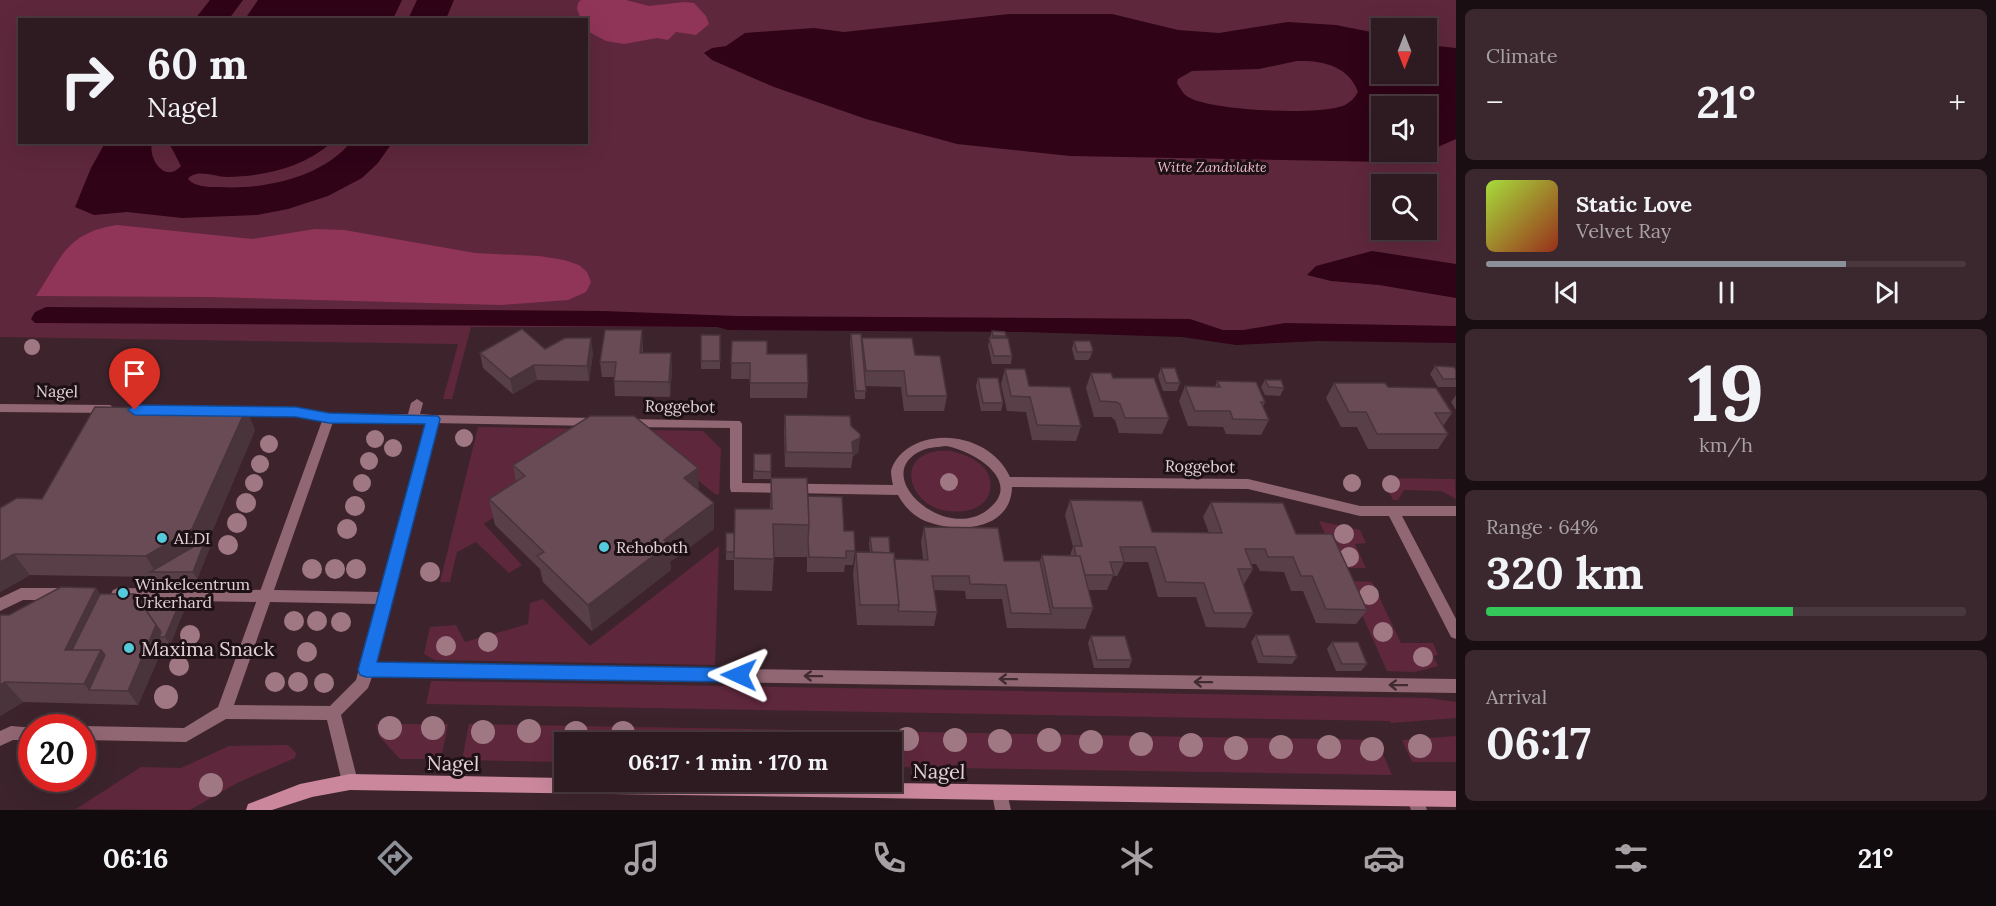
<!DOCTYPE html>
<meta charset="utf-8">
<style>
body{margin:0;font-family:Lora,serif;background:#3a282e;color:#f1f3f6;height:100vh;display:flex;flex-direction:column;font-size:22px;white-space:nowrap}
*{box-sizing:border-box;margin:0}
p{font-size:20px;color:#a7a1a5}
.icon{flex:none;width:33px;height:33px;fill:none;stroke:currentColor;stroke-width:2;stroke-linecap:round;stroke-linejoin:round}
.map{position:relative;flex:1;overflow:hidden}
.side{display:flex;flex-direction:column;gap:9px;padding:9px;background:#190f12;width:540px}
.side>*{flex:none}
.top-card{position:absolute;left:18px;top:18px;width:570px;height:126px;border-radius:0px;box-shadow:0 6px 24px #0002,0 0 0 2px #49393f;background:#2e1b21;color:#f1f3f6;overflow:hidden}
.needle{width:39px;rotate:180deg}
.controls{position:absolute;left:1371px;top:18px;display:grid;gap:12px}
.controls a{display:grid;place-items:center;width:66px;height:66px;border-radius:0px;background:#2e1b21;box-shadow:0 6px 24px #0002,0 0 0 2px #49393f;font-size:30px}
.speed{position:absolute;left:18px;top:714px;display:flex;gap:12px;font-size:30px;font-weight:700;text-align:center}
.speed>*{display:grid;place-content:center;width:78px;height:78px;border-radius:50%;background:#2e1b21;box-shadow:0 6px 24px #0002,0 0 0 2px #49393f;line-height:1}
.speed .limit{border:9px solid #d22;background:#fff;color:#111}
.pin{position:absolute;display:grid;place-items:center;width:51px;height:51px;color:#fff;margin:-62px -26px;border-radius:50% 50% 50% 0;rotate:-45deg;box-shadow:0 0 6px #0007}
.pin .icon{rotate:45deg}
.me{position:absolute;width:66px;margin:-33px;rotate:271deg;stroke-linejoin:round;filter:drop-shadow(0 0 4px #0008)}
.turn{display:flex;align-items:center;gap:21px;height:126px;padding:0 30px;font-size:27px}
.turn .icon{width:78px;height:78px;stroke-width:2.5}
.turn b{display:block;font-size:42px;line-height:51px}
.big{font-size:45px;font-weight:700;line-height:1.1}
.side .widget{flex:1;display:flex;flex-direction:column;justify-content:center;gap:9px;min-width:0;padding:0 21px;border-radius:9px;background:#3a282e}
.side .dial{align-items:center;gap:0}
.dial b{font-size:78px;line-height:1}
.song{display:flex;align-items:center;gap:18px}
.cover{width:72px;height:72px;border-radius:9px;background:linear-gradient(135deg,hsl(80 70% 55%),hsl(10 70% 35%))}
.played{height:6px;border-radius:3px;background:linear-gradient(90deg,#8c9099 75%,#49393f 75%)}
.keys{display:flex;justify-content:space-around;direction:ltr}
.heat{display:flex;justify-content:space-between;align-items:center;font-size:33px;direction:ltr}
.charge{height:9px;border-radius:4px;background:linear-gradient(90deg,#34c759 64%,#49393f 0)}
.trip{position:absolute;left:554px;top:732px;width:348px;height:60px;border-radius:0px;background:#2e1b21;box-shadow:0 6px 24px #0002,0 0 0 2px #49393f;font-weight:700;line-height:60px;text-align:center}
.tab-bar{display:flex;height:96px;justify-content:space-around;align-items:center;background:#120b0d;color:#a7a1a5}
.tab-bar .icon{width:42px;height:42px}
.tab-bar .selected{color:#8c9099}
.tab-bar b{font-size:27px;color:#f1f3f6}
main{display:flex;flex:1;min-height:0}
.map>svg:first-child{display:block}
.green{fill:#5f273c;fill-rule:evenodd}
.forest{fill:#903558}
.water{fill:#300317;fill-rule:evenodd}
.lines{fill:none;stroke-linecap:round;stroke-linejoin:round}
.lane{fill:#926774;fill-rule:evenodd}
.street{fill:#926774;fill-rule:evenodd}
.secondary{fill:#cb889d;fill-rule:evenodd}
.tree{fill:#9f7883}
.wall{fill:#594048}
.shaded-wall{fill:#49343b}
.building{fill:#684b54;stroke:#49343b;stroke-width:1.5}
.oneway{stroke:#402b32}
.route{fill:#1a73e8;stroke:#114b97;stroke-width:1.5}
.poi-dot{fill:#54cadc;stroke:#1d1115;stroke-width:2}
.labels{text-anchor:middle;dominant-baseline:central;stroke-width:6;stroke-linejoin:round;paint-order:stroke}
.far-park-label{font-size:14px;font-style:italic;fill:#f0bccb;stroke:#1d1115}
.street-label{font-size:16px;fill:#e3d1d6;stroke:#1d1115}
.poi-label{font-size:16px;fill:#e3d1d6;stroke:#1d1115;text-anchor:start}
.near-poi-label{font-size:20px;fill:#e3d1d6;stroke:#1d1115;text-anchor:start}
.near-street-label{font-size:20px;fill:#e3d1d6;stroke:#1d1115}
</style>
<main>
<div class="map">
<svg width="1456" height="810" viewBox="0 0 1456 810">
<rect width="100%" height="100%" fill="#3d242c"/>
<path class="green" d="M0,0H1456V338L1025,327H471L452,399H443L458,344L0,337ZM20,20H586V142H20ZM1382,28H1426V74H1382ZM1382,106H1426V152H1382ZM1382,184H1426V230H1382Z
M478,427L703,431L721,449L719,495L715,494L644,437L516,502L484,524L522,565L509,573L476,542L457,552L450,582H440Z
M951,451C963,454 975,458 984,468C991,476 993,488 987,498C982,506 973,510 964,511C907,519 887,446 951,451Z
M1382,478L1455,479L1456,499L1441,491L1404,490L1398,500H1393Z
M1319,521L1360,530L1366,543L1355,544L1366,568H1341Z
M719,546L715,665L435,660L424,654L430,627L456,625L465,642L528,624L530,603L543,599L590,646Z
M1347,581L1372,582L1401,643H1433L1438,655L1433,656L1438,666L1415,672L1387,671Z
M431,681L1428,698L1456,702V718L1391,723L1390,721L426,704Z
M376,724H448L441,759H400L379,736Z
M469,724L1377,740L1392,775L891,767V742H564V762L462,760Z
M1456,736V762H1412L1402,740Z
M288,745L296,753L295,758L239,782L190,810L76,809L141,767L181,768L229,746Z"/>
<path class="forest" d="M581,0H626L649,6L684,2L694,3L706,16L709,24L696,35L676,32L668,40L657,38L624,44L606,41L587,31L586,20L581,19L577,9L578,3Z
M117,225L252,239L315,229L344,230L475,253L539,256L564,260L579,265L587,272L591,282L586,292L568,300L501,305L208,297L36,296C62,257 66,233 117,225Z"/>
<path class="water" d="M210,0H243L229,19H195Z
M258,0H402L393,19H245Z
M417,0H454L446,19H408Z
M1009,14H1112L1178,30L1219,33L1288,22L1336,25L1381,34L1382,74H1426L1427,45L1456,48V139L1413,158L1387,162L1070,156L957,144L866,119L774,87L712,60L704,53L712,48L726,46L745,33L814,28L844,32ZM1297,61C1322,60 1349,66 1358,92C1355,97 1352,101 1345,105C1321,116 1212,111 1188,97C1183,94 1180,88 1177,83L1178,79L1192,71L1259,69ZM1426,106V152H1382V106Z
M105,143H152C148,159 165,184 181,166L169,143H331C302,168 265,176 227,177C215,177 196,168 188,179C195,187 208,187 218,187C262,190 321,178 350,143H392L378,163L362,178L328,196L288,209L257,215L182,218L127,212L94,215L75,207L91,168Z
M1372,251L1456,264V298L1379,285L1331,281L1307,275L1316,266Z
M46,307L603,311L737,316L1190,319L1223,330H1243L1285,323L1456,326V343L1319,341L1236,345L1182,337L1024,332L728,330L717,327L35,323L31,319L35,312Z"/>
<g class="lines">
<path class="lane" d="M417,399L423,403L420,414L433,415L439,419L376,664L1456,679V693L372,677L368,688L341,715L358,782L356,787L350,790L344,787L342,782L327,720L226,719L186,742L82,740V728H78L82,726L184,728L218,707L322,421L296,416L232,415L226,411L228,408H296L329,414H408L411,403ZM333,422L426,423L380,592L274,590ZM270,602L377,604L356,680L330,706L234,705Z
M0,404L110,405L116,409L110,413L0,412Z
M11,726L36,728H32V740H13L0,746V731Z
M1415,791L1421,793L1427,810H1411L1407,799L1409,793Z"/>
<path class="street" d="M433,415L596,418L602,422L596,426L433,423L427,419Z
M628,419L740,421L742,424V483L893,485C892,481 891,475 891,471C893,462 900,454 907,449C940,426 994,440 1010,477L1248,479L1360,506H1456V516H1402L1456,619V639L1451,637L1389,516H1360L1248,489L1012,487C1011,533 951,534 921,519C910,513 903,504 898,495L731,492L730,488V428L628,427L622,423ZM946,446C974,451 1026,482 986,511C942,542 868,473 923,450C930,447 939,447 946,446Z
M21,588H65L70,590L72,594L70,598L65,600H23L0,611V598Z
M118,588L264,590L269,592L271,596L269,600L264,602L118,600L113,598L111,594L113,590Z
M1000,785L1006,788L1011,810H995L992,793L994,788Z"/>
<path class="secondary" d="M350,774L564,778V782H818L1456,791V807L350,790L312,797L272,810H246L248,804L300,784Z"/>
</g>
<g class="tree">
<circle cx="32" cy="347" r="8"/>
<circle cx="464" cy="438" r="9"/>
<circle cx="375" cy="439" r="9"/>
<circle cx="269" cy="444" r="9"/>
<circle cx="393" cy="448" r="9"/>
<circle cx="369" cy="461" r="9"/>
<circle cx="260" cy="464" r="9"/>
<circle cx="949" cy="482" r="9"/>
<circle cx="254" cy="483" r="9"/>
<circle cx="362" cy="483" r="9"/>
<circle cx="1352" cy="483" r="9"/>
<circle cx="1391" cy="484" r="9"/>
<circle cx="246" cy="503" r="10"/>
<circle cx="355" cy="506" r="10"/>
<circle cx="237" cy="523" r="10"/>
<circle cx="347" cy="529" r="10"/>
<circle cx="1344" cy="534" r="10"/>
<circle cx="228" cy="545" r="10"/>
<circle cx="1349" cy="557" r="10"/>
<circle cx="312" cy="569" r="10"/>
<circle cx="335" cy="569" r="10"/>
<circle cx="356" cy="569" r="10"/>
<circle cx="430" cy="572" r="10"/>
<circle cx="1369" cy="595" r="10"/>
<circle cx="294" cy="621" r="10"/>
<circle cx="317" cy="621" r="10"/>
<circle cx="341" cy="622" r="10"/>
<circle cx="1383" cy="632" r="10"/>
<circle cx="190" cy="635" r="10"/>
<circle cx="488" cy="642" r="10"/>
<circle cx="446" cy="646" r="10"/>
<circle cx="307" cy="652" r="10"/>
<circle cx="1423" cy="657" r="10"/>
<circle cx="179" cy="666" r="10"/>
<circle cx="275" cy="682" r="10"/>
<circle cx="298" cy="682" r="10"/>
<circle cx="324" cy="683" r="10"/>
<circle cx="166" cy="697" r="12"/>
<circle cx="390" cy="728" r="12"/>
<circle cx="433" cy="728" r="12"/>
<circle cx="529" cy="731" r="12"/>
<circle cx="483" cy="732" r="12"/>
<circle cx="576" cy="733" r="12"/>
<circle cx="623" cy="733" r="12"/>
<circle cx="907" cy="739" r="12"/>
<circle cx="955" cy="740" r="12"/>
<circle cx="1049" cy="740" r="12"/>
<circle cx="1000" cy="741" r="12"/>
<circle cx="1091" cy="742" r="12"/>
<circle cx="1141" cy="744" r="12"/>
<circle cx="1191" cy="745" r="12"/>
<circle cx="1420" cy="746" r="12"/>
<circle cx="1281" cy="747" r="12"/>
<circle cx="1329" cy="747" r="12"/>
<circle cx="1236" cy="748" r="12"/>
<circle cx="1372" cy="749" r="12"/>
<circle cx="211" cy="785" r="12"/>
</g>
<path class="wall" d="M992,331L1006,336L1005,338L1012,356L1011,364H992L988,345Z
M851,334L862,344V338L915,355L947,396L944,411H904L901,387L866,386L865,399H855L850,342Z
M701,335H720V369H701Z
M732,341L767,354L808,383L807,398H750V379H731Z
M1074,341L1093,350L1090,358L1088,360H1075L1072,349Z
M643,345V353L672,368L670,397L615,396L614,377H602L600,362Z
M545,349L593,353L589,381L537,380L513,394L483,368L480,353Z
M1435,366L1456,370V387H1438L1430,374Z
M1161,368L1180,383L1177,391H1163L1158,376Z
M1005,369L1081,426L1076,441L1032,440L1026,412L1007,411L1001,384Z
M1091,373L1113,378L1169,418L1162,434L1119,433L1115,420L1111,417H1094L1086,388Z
M978,378L1003,403L1001,411H981L976,386Z
M1265,380L1284,388L1280,396L1265,395L1261,387Z
M1217,381L1265,402L1263,407L1269,420L1261,435L1226,434L1223,427L1188,426L1179,401L1185,386L1215,387Z
M1334,383L1388,387L1452,413L1443,426L1448,434L1438,449H1368L1357,427H1341L1326,398Z
M1456,395V410L1451,402Z
M246,409L255,430L208,541L211,545L197,579H155L154,577L30,575L0,592V508L42,499Z
M785,415L851,426L860,438L858,453L853,456L851,468L785,467L784,430Z
M754,454H771V479H753Z
M513,465L699,491L714,529L670,562L671,570L592,631L543,582L540,569L495,525L489,499L516,481Z
M771,478L808,496L844,531L855,551L853,565H845L844,572H807V556L806,557H774L772,591L734,590V560H726V552L734,533L770,509Z
M1070,500L1152,532L1209,533L1203,517L1211,502L1296,534L1367,610L1356,624L1316,623L1303,591H1291L1284,572L1260,571L1256,564H1251L1253,569L1244,584H1243L1253,613L1245,628L1206,627L1196,597H1158L1148,562H1124L1117,576H1113L1107,590H1088L1093,608L1085,629L1007,628L1002,599H966L965,591L934,590L937,612L934,626L857,625L853,573L856,552H870L869,544L870,537L890,553L894,559H923L921,542L924,527L1004,561H1040L1042,555H1070L1073,547L1065,515Z
M96,588L100,594L139,600H181L185,608L170,645H164L138,705L23,702L0,716V615H9Z
M1256,635L1297,657L1292,664L1258,663L1251,642Z
M1091,636L1132,660L1129,668H1094L1088,643Z
M1332,642L1367,664L1361,671H1336L1327,649Z"/>
<path class="shaded-wall" d="M642,330L643,345L641,368L640,353Z
M591,338L593,353L589,381L587,366Z
M671,353L672,368L670,397L669,382Z
M534,365L537,380L513,394L510,379Z
M246,409L255,430L208,541L211,545L197,579L193,572H155L146,556Z
M860,438L858,453L853,456L852,442Z
M698,468L699,494L684,478Z
M714,503V529L670,562L671,570L592,631L588,605L664,540Z
M14,554L30,575L0,592V562Z
M96,588L110,608L88,655L65,650Z
M181,600L185,608L170,645L165,637Z
M156,625L164,637H159L164,645L138,705L128,691Z
M101,650L116,670L89,690L84,684Z
M5,682L23,702L0,716V685Z"/>
<path class="building" d="M522,329L545,349L565,338H591L587,366L534,365L510,379L480,353Z
M605,330H642L640,353H671L669,382L614,381L616,362H600Z
M992,331L1005,332L1006,336H993Z
M851,334H861L866,391H856Z
M701,335H720V361H701Z
M862,338H912L915,355L940,356L947,396H907L904,371H866Z
M989,338H1008L1012,356H994Z
M732,341H767V354H807L808,383H750V363H731Z
M1074,341H1090L1093,350L1091,352H1077Z
M1435,366L1454,367L1456,370V379H1443Z
M1161,368H1175L1180,383H1166Z
M1005,369H1025L1029,386L1070,387L1081,426L1037,425L1030,397L1011,396Z
M1091,373H1111L1113,378H1154L1169,418H1125L1120,404L1116,402L1100,401Z
M978,378H998L1003,403H983Z
M1265,380H1281L1284,388L1269,387Z
M1217,381L1256,382L1265,402H1261L1269,420L1233,419L1230,411H1195L1185,386L1220,387Z
M1334,383H1385L1388,387L1436,388L1452,413H1435L1448,434H1377L1366,412H1349Z
M95,407L246,409L192,529L146,556L14,554L0,562V508L17,498L42,499Z
M785,415L850,416L851,426L860,434V438L852,442L853,453L786,452Z
M590,416H634L698,468L684,478L714,503L664,540L669,544L588,605L537,556L544,552L489,499L525,476L513,465Z
M754,454H771V472L754,471Z
M771,478H807L809,525L773,524L774,559L734,558L735,509H772Z
M808,496L842,497L844,531H854L855,551H846V558L809,557L808,541L809,525Z
M1070,500L1142,501L1152,532L1222,533L1211,502L1283,503L1296,534H1332L1367,610L1326,609L1312,576H1301L1293,557H1268L1265,549H1245L1253,569H1238L1253,613H1214L1204,583L1166,582L1155,547H1120L1124,562H1110L1114,575H1085L1080,556H1076L1074,546H1082Z
M924,527L998,528L1004,561H1040L1051,614L1011,613L1006,585L970,584L969,576H932L937,612L898,611L899,605L894,559L928,560Z
M726,533H734V552H726Z
M870,537H889L890,553L872,552Z
M202,538H206L193,572H150L200,543Z
M856,552L894,553L899,605H860Z
M1042,555L1080,556L1093,608H1053Z
M61,587L96,588L65,650H101L84,684L5,682L0,685V615H9Z
M100,594H135L156,625L128,691L89,690L105,655L101,650H72Z
M139,600H181L165,637H159L161,632Z
M1256,635H1289L1297,657L1263,656Z
M1091,636H1125L1132,660H1097Z
M1332,642H1358L1367,664H1342Z"/>
<defs><path id="oneway-shaft" d="M-6 0H5M1.5-3L5.5 0L1.5 3" fill="none" stroke-width="1.6" stroke-linecap="round" stroke-linejoin="round" transform="scale(1.5)"/></defs>
<g class="oneway">
<use href="#oneway-shaft" transform="translate(813 676) rotate(-179)"/>
<use href="#oneway-shaft" transform="translate(1008 679) rotate(-179)"/>
<use href="#oneway-shaft" transform="translate(1203 682) rotate(-179)"/>
<use href="#oneway-shaft" transform="translate(1398 685) rotate(-179)"/>
</g>
<path class="route" d="M135,405L296,407L329,413L438,416L440,419L377,662L739,668L745,670L747,675L745,680L739,682L366,677L360,675L358,670L425,424L329,423L296,417L135,415L128,410Z"/>
<g class="poi-dot">
<circle cx="162" cy="538" r="6"/>
<circle cx="604" cy="547" r="6"/>
<circle cx="123" cy="593" r="6"/>
<circle cx="129" cy="648" r="6"/>
</g>
<g class="labels">
<g class="far-park-label">
<text x="1212" y="167">Witte Zandvlakte</text>
</g>
<g class="street-label">
<text transform="translate(57 391) rotate(1)">Nagel</text>
<text transform="translate(680 406) rotate(1)">Roggebot</text>
<text transform="translate(1200 466) rotate(1)">Roggebot</text>
</g>
<g class="poi-label">
<text x="174" y="538">ALDI</text>
<text x="616" y="547">Rehoboth</text>
<text x="135" y="584">Winkelcentrum<tspan x="135" dy="18">Urkerhard</tspan></text>
</g>
<g class="near-poi-label">
<text x="141" y="648">Maxima Snack</text>
</g>
<g class="near-street-label">
<text transform="translate(453 763) rotate(1)">Nagel</text>
<text transform="translate(939 771) rotate(1)">Nagel</text>
</g>
</g>
</svg>
<div class="controls">
<a><svg class="needle" viewBox="-14 -14 28 28"><path d="M0-13l5 13h-10z" fill="#e53935"/><path d="M0 13l5-13h-10z" fill="#a7a1a5"/></svg></a>
<a><svg class="icon" aria-label="sound" viewBox="0 0 24 24"><path d="M4 9h4l5-4v14l-5-4H4zM17 9q2 3 0 6"/></svg></a>
<a><svg class="icon" aria-label="search" viewBox="0 0 24 24"><circle cx="10" cy="10" r="6"/><path d="M15 15l6 6"/></svg></a>
</div>
<div class="speed"><div class="limit">20</div></div>
<div class="pin" style="left:135px;top:410px;background:#d93025"><svg class="icon" aria-label="arrive" viewBox="0 0 24 24"><path d="M6 21V4h12l-3 4 3 4H6"/></svg></div>
<svg class="me" style="left:739px;top:675px" viewBox="-20 -20 40 40"><path d="M0-17L14 15 0 8-14 15z" fill="#1a73e8" stroke="#fff" stroke-width="4"/></svg>
<div class="trip">06:17 · 1 min · 170 m</div>
<div class="top-card">
<div class="turn"><svg class="icon" aria-label="right" viewBox="0 0 24 24"><path d="M7 20v-9h11M14 6l5 5-5 5"/></svg><div><b>60 m</b>Nagel</div></div>
</div>
</div>
<section class="side">
<div class="widget"><p>Climate</p>
<div class="heat"><a>−</a><b class="big">21°</b><a>+</a></div>
</div>
<div class="widget">
<div class="song"><i class="cover"></i><div><b>Static Love</b><p>Velvet Ray</p></div></div>
<div class="played"></div>
<div class="keys"><svg class="icon" aria-label="previous" viewBox="0 0 24 24"><path d="M18 5L8 12l10 7zM5 5v14"/></svg><svg class="icon" aria-label="pause" viewBox="0 0 24 24"><path d="M8 5v14M16 5v14"/></svg><svg class="icon" aria-label="next" viewBox="0 0 24 24"><path d="M6 5l10 7-10 7zM19 5v14"/></svg></div>
</div>
<div class="widget dial"><b>19</b><p>km/h</p></div>
<div class="widget"><p>Range · 64%</p><b class="big">320 km</b><div class="charge"></div></div>
<div class="widget"><p>Arrival</p><b class="big">06:17</b></div>
</section>
</main>
<nav class="tab-bar">
<b>06:16</b>
<svg class="icon selected" aria-label="directions" viewBox="0 0 24 24"><path d="M12 3l9 9-9 9-9-9zM9 14v-3h6M13 9l2 2-2 2"/></svg>
<svg class="icon" aria-label="music" viewBox="0 0 24 24"><path d="M9 18V5l10-2v13"/><circle cx="6" cy="18" r="3"/><circle cx="16" cy="16" r="3"/></svg>
<svg class="icon" aria-label="phone" viewBox="0 0 24 24"><path d="M5 4h4l2 5-3 2q2 4 5 5l2-3 5 2v4C11 20 4 13 5 4z"/></svg>
<svg class="icon" aria-label="climate" viewBox="0 0 24 24"><path d="M12 3v18M4 7l16 10M4 17L20 7"/></svg>
<svg class="icon" aria-label="car" viewBox="0 0 24 24"><path d="M5 17H2v-5l4-1 3-4h7l3 4 3 1v5h-3M9 17h6M6 11h13"/><circle cx="7" cy="17" r="2"/><circle cx="17" cy="17" r="2"/></svg>
<svg class="icon" aria-label="filters" viewBox="0 0 24 24"><path d="M4 7h16M4 17h16"/><circle cx="9" cy="7" r="2"/><circle cx="15" cy="17" r="2"/></svg>
<b>21°</b>
</nav>
